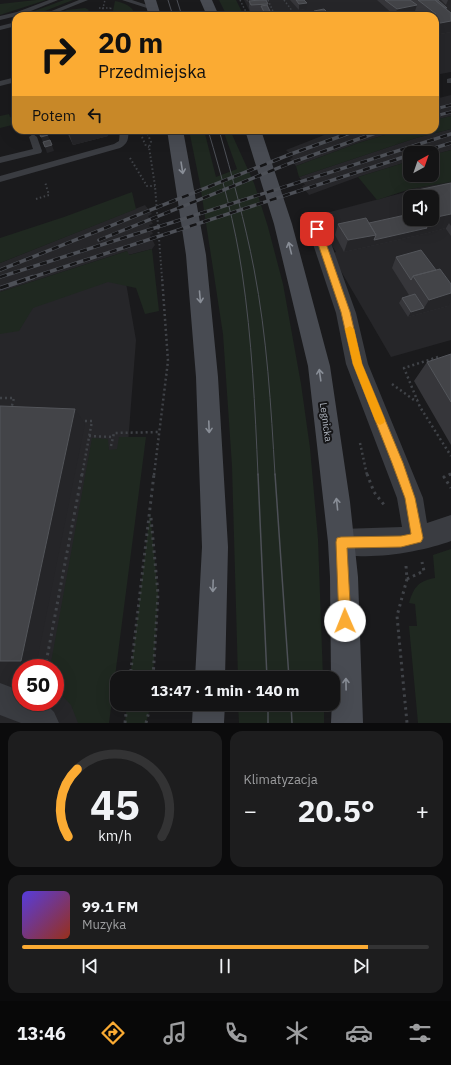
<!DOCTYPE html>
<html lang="pl">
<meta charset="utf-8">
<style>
body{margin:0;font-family:"IBM Plex Sans",sans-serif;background:#1d1d1e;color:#f1f3f6;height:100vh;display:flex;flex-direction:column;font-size:15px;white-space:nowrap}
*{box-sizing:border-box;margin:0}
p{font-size:13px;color:#9d9ea0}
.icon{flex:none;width:22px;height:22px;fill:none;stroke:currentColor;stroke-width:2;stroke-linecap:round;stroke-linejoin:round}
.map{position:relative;height:723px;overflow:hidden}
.drawer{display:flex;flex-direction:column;gap:8px;padding:8px;background:#0b0b0c;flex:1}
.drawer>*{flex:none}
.banner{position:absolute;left:12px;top:12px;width:427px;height:122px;border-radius:12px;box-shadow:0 4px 16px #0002,0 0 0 1px #333334;background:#fbab33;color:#111;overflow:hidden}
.needle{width:26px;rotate:40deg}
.tools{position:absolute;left:403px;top:146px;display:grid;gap:8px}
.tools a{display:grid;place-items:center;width:36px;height:36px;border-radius:8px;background:#141415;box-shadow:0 4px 16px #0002,0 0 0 1px #333334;font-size:20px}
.speed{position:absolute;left:12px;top:659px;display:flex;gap:8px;font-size:20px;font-weight:700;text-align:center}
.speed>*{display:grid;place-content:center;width:52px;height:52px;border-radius:50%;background:#141415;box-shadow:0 4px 16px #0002,0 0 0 1px #333334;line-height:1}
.speed .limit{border:6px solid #d22;background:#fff;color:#111}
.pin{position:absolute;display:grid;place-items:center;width:34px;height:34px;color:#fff;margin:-17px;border-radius:8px;box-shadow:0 2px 6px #0006}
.me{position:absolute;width:44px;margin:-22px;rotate:359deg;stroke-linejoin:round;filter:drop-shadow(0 0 3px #0008)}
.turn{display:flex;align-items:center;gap:14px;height:84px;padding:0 20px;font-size:18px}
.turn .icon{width:52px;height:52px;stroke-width:2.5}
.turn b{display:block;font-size:28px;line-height:34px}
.then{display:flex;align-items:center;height:38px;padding:0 20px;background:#0003;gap:8px;font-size:15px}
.big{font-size:30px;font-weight:700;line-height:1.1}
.drawer .card{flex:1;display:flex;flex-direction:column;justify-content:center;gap:6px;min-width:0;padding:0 14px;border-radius:12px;background:#1d1d1e}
.drawer .dial{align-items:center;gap:0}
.dial svg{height:104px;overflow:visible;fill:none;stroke:#333334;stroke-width:7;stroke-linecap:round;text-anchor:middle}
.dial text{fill:#f1f3f6;stroke:none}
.song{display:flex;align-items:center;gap:12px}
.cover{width:48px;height:48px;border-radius:6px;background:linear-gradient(135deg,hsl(250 70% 55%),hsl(10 70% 35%))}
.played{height:4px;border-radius:2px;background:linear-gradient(90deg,#fbab33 85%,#333334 85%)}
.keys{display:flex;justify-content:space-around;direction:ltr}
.heat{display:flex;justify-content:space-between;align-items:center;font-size:22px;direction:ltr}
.drawer .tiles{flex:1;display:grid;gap:8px;grid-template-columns:1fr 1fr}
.card:last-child{grid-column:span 2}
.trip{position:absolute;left:110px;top:671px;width:230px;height:40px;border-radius:12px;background:#141415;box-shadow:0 4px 16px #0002,0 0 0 1px #333334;font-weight:700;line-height:40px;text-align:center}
.tab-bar{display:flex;height:64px;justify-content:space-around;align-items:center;background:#080808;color:#9d9ea0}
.tab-bar .icon{width:28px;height:28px}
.tab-bar .active{color:#fbab33}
.tab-bar b{font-size:18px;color:#f1f3f6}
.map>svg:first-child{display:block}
.built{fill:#262629;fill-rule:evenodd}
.green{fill:#1f2820}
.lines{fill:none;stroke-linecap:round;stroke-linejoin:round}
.path-far3{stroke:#404348;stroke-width:1.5;stroke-dasharray:1.5 2;stroke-linecap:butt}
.path-far2{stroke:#404348;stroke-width:2;stroke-dasharray:1.5 2.5;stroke-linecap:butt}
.path-far1{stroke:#404348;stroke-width:2.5;stroke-dasharray:2 3;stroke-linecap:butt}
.path{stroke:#404348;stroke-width:3;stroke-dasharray:2.5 4;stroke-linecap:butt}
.lane{fill:#3a3c41;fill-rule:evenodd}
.street{fill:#3a3c41;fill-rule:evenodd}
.secondary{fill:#484b52;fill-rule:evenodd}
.tram-far1{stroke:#4d5057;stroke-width:1}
.tram{stroke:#4d5057;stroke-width:1.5}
.rail-far2-casing{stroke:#4d5057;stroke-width:3}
.rail-far1-casing{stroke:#4d5057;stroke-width:3.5}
.rail-casing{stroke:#4d5057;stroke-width:4.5}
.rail-far2{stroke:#151517;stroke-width:2;stroke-dasharray:5.5;stroke-linecap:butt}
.rail-far1{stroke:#151517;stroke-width:2.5;stroke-dasharray:7;stroke-linecap:butt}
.rail{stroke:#151517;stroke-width:3;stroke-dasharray:9;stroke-linecap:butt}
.wall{fill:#36363a}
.shaded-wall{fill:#252528}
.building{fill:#434448;stroke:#53555a}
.oneway{stroke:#898e97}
.route{fill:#fbab33;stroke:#a36f21}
.slow{fill:#f59e0b}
.labels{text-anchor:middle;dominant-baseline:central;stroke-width:4;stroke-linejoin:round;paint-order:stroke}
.street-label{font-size:10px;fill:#acb2bc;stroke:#151517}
</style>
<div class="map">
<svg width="451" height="723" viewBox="0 0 451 723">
<rect width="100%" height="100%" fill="#1a1a1c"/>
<path class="built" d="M244,0H451V72L435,75V16H252Z
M451,95V116L435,120V99Z
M451,129V150L432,155V153H410V161L358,177L309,195L302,186L305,185L299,177L416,138Z
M337,130H401L358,143L296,166L290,159L293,157L286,150Z
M451,182V340L391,357L331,254L336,252L319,225H317L311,217L402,193L410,189ZM410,197H432V219H410Z
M145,205L152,214L148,216L153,224L149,225L153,234L150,235L155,245L152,249L128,255L127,251L0,292V263Z
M125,277L136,340L124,495L98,723H0V310ZM21,668H55V702H21Z"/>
<path class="green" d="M36,0H46L0,15V4Z
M64,0H73L32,16H21Z
M219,0H236L244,16H227Z
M115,1C124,3 134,6 135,16H112Z
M85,8L89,10L82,16H53L67,10Z
M9,114L10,117L16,119V124L0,128V116Z
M451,116V129L416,138L299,177L296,166L358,143L401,130H435V120Z
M189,130H204L216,177L237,169L223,130H230L254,183L268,227L283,284L301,384L310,448L318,539L323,678H238L232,466L223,334L200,184Z
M451,150V182L410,189L377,200L358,177L410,161V175H432V155Z
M132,192L136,209L0,263V238L64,217Z
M152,249L159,311L145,314L136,288L108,282L33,308L19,331L0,334V292L127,251L129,255Z
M119,437H146L109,723H78L71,705L55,688V668H50L92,438L108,439L109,450L117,449Z
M150,512L158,594L153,678H130Z
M451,549V723H418L409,626H417L415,604L409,603C414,587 418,581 435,578L433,555Z
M127,704H151L146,723H125Z
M238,704H324V723H239Z"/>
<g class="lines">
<path class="path-far3" d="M240,0L248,16
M268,0L275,16
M284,0L296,16
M99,8H110
M101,16L105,0
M109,16L111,7"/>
<path class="path-far2" d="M146,130L151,142L149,147L155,186L162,278
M142,137L146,146L149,147
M130,158L147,186H155
M36,199L49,195L45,182"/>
<path class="path-far1" d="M438,357L404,368L420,407L451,456
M392,384L414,400H418
M0,398H14L11,409
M80,421H92L82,475
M89,436L113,437
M360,443L367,475
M111,446L114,433L160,432
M154,475L168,361L162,277
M449,475L451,474"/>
<path class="path" d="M367,474L374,492L385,506
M451,474L444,477L451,488
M151,518L158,594L153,678
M406,566L407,579L397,616L407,723
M407,579L424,571L422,562
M45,668L82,474
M130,678L154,474
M125,723L127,704
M146,723L151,704"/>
<path class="lane" d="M49,0H58L21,15L0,20V16L17,12Z
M79,0H88L48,16H39Z
M122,0H132L156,8L153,10Z
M16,22V26L0,30V26Z
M16,77V82L0,86V81Z
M451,78V83H447V79Z
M120,130H128C129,138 128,144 120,148L0,182V176L114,144L119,141Z
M33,134L37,137L42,151L41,153L0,163V157L33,149L29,137Z"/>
<path class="street" d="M317,222L324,224L326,229L356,313L368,364L423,498L427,523L451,515V541C422,552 360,563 332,551L328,542L332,533L341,529L402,527L397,498L346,364L336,313L308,229L310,224Z
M0,683L21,691V702H44L54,712L59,723H21L0,715Z"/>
<path class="secondary" d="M144,0H156L161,16H149Z
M200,0H212L219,16H207Z
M167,130H183L206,255L218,377L228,547L225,678H195L202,547L196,377L186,255Z
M245,130H261L292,224L330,366L350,502L358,577L363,723H331L333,678H331L330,577L328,542L308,366L274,224Z
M193,704H225L224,723H192Z"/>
<path class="tram-far1" d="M168,0L173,16
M177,0L182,16
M208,130C222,177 235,224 242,272C252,339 255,407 258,475
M219,130C232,176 245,222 254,269C267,337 271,406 275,475"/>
<path class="tram" d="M258,474L267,678
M275,474L289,678
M268,704V723
M291,704L292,723"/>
<defs>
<path id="rail-far2" d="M435,109L451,105
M435,116L451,112"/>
<path id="rail-far1" d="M418,153L451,143
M99,240L293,162L384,130
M0,270L291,154L358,130
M0,277L451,134
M30,278L410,155"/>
<path id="rail" d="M0,288L33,277"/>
</defs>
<use href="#rail-far2" class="rail-far2-casing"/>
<use href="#rail-far1" class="rail-far1-casing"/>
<use href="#rail" class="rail-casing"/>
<use href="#rail-far2" class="rail-far2"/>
<use href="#rail-far1" class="rail-far1"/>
<use href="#rail" class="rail"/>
</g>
<path class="wall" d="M246,0H256V1L258,0H266L268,4V6L270,11V14L273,16H259V15H262L261,11L250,12L249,7V2H248Z
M290,0H304L306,9L299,10Z
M377,0H439H438L447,10L451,13V32L435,35V16H420L414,12L395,16Z
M441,0H451L446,5Z
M314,11L331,16H313Z
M66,130H106L108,136L73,145Z
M451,183V236L446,229V228L424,234L344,252L335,235L338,224L369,223L410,219H432V197H410L413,191Z
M410,198V212L406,207Z
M396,257L448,306L408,317L399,303L402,298L409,295L392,268Z
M451,354V445L414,381L427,362Z"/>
<path class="shaded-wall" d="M248,0H256V2H248Z
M448,0H451V4L446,5Z
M307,3L306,9L299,10V4Z
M417,5L415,11L395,16L397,9Z
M451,21V32L435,35V24Z
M38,130H51L52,133L40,135Z
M82,130H106L108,136L73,145L69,133Z
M48,135L50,141L43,143L41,137Z
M52,145L54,151L47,153L45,147Z
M451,214V226L449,223L446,228L424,234L432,218Z
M427,228L424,234L344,252L348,240L376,235Z
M451,293V301L448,306L408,317L411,312L424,308L429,300Z
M75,409L85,424L37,661H21Z"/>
<path class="building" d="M260,0H266L268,4L251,5L249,1Z
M296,0H304L307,3L299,4Z
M385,0H410L417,5L397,9Z
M418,0H435L451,13V21L435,24V16H428L436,14Z
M435,0H438L447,8H445Z
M267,5L270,11L264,12L261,6Z
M324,9L331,16H319L314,11Z
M272,14L273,16H259V15Z
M68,130H82L69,133Z
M46,131L48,135L41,137L39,133Z
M50,140L52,145L45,147L43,142Z
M451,183V214L432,218V197H417L413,191Z
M410,214V219H421L427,228L374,240L376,235L369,223Z
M366,218L376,235L348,240L338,224Z
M421,250L436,270L413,276L411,280L396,257Z
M440,269L451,284V293L429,300L413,276Z
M415,294L424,308L411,312L402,298Z
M451,354V402L427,362Z
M0,406L75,409L21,661H0Z"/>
<defs><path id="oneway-shaft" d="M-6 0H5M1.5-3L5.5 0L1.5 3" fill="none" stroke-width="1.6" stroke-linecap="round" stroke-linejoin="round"/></defs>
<g class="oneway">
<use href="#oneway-shaft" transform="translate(182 168) rotate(81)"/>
<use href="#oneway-shaft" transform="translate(290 248) rotate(-104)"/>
<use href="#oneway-shaft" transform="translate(200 297) rotate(85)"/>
<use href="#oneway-shaft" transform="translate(320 375) rotate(-98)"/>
<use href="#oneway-shaft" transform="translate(209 427) rotate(88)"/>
<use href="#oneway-shaft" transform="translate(337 504) rotate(-96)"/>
<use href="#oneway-shaft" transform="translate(213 586) rotate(92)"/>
<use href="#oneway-shaft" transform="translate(346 684) rotate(-91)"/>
</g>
<path class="route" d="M317,226L321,229L350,312L362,364L403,463L415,498L423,538L421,542L401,547L347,548L351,621L349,625L345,627L340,625L339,621L336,542L337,538L341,537L401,536L411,534L405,498L392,463L353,364L341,312L313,229Z"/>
<path class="slow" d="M350,326L354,329L362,364L385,420L384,423L380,425L377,423L375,420L353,364L345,329Z"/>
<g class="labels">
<g class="street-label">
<text transform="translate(326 422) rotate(82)">Legnicka</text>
</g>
</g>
</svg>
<div class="tools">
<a><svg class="needle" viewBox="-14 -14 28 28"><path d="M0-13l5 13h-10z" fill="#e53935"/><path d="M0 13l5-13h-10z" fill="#9d9ea0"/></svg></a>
<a><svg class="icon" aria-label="sound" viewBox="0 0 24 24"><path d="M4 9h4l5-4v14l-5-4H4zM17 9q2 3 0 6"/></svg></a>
</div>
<div class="speed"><div class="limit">50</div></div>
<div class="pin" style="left:317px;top:229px;background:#d93025"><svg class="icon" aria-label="arrive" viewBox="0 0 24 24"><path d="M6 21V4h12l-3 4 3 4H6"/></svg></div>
<svg class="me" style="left:345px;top:621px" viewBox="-20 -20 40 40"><circle r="19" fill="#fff"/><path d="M0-13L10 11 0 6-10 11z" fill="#fbab33"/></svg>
<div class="trip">13:47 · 1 min · 140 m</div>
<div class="banner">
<div class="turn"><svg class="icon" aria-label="right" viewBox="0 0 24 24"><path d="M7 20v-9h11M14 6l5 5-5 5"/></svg><div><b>20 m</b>Przedmiejska</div></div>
<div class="then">Potem<svg class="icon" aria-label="left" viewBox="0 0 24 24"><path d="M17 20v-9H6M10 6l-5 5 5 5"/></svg></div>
</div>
</div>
<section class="drawer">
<div class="tiles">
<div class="card dial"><svg viewBox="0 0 100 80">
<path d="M14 69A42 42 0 1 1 86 69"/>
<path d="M14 69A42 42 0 0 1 21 17" stroke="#fbab33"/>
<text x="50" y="56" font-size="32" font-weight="700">45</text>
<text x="50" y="72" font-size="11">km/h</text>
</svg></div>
<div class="card"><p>Klimatyzacja</p>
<div class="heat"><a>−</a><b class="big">20.5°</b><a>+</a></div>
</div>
<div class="card">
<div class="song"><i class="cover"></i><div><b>99.1 FM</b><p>Muzyka</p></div></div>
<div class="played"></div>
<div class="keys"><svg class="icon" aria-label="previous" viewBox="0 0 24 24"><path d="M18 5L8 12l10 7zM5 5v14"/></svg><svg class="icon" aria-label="pause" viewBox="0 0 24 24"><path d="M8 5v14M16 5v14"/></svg><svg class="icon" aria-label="next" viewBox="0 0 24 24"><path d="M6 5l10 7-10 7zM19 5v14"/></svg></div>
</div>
</div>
</section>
<nav class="tab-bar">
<b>13:46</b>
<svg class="icon active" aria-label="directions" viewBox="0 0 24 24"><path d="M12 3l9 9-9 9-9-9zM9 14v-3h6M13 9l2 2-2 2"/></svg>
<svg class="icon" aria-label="music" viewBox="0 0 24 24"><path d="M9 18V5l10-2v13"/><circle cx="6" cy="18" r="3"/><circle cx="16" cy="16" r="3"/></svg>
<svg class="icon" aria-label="phone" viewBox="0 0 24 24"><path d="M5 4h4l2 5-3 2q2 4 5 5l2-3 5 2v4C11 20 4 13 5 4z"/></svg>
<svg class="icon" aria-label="climate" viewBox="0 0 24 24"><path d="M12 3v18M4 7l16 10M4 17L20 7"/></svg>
<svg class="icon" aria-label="car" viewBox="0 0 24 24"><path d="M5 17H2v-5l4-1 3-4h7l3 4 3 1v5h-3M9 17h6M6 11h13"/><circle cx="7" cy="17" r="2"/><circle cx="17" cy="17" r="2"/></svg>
<svg class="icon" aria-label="filters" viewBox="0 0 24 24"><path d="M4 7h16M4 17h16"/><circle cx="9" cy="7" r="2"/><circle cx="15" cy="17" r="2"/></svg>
</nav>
